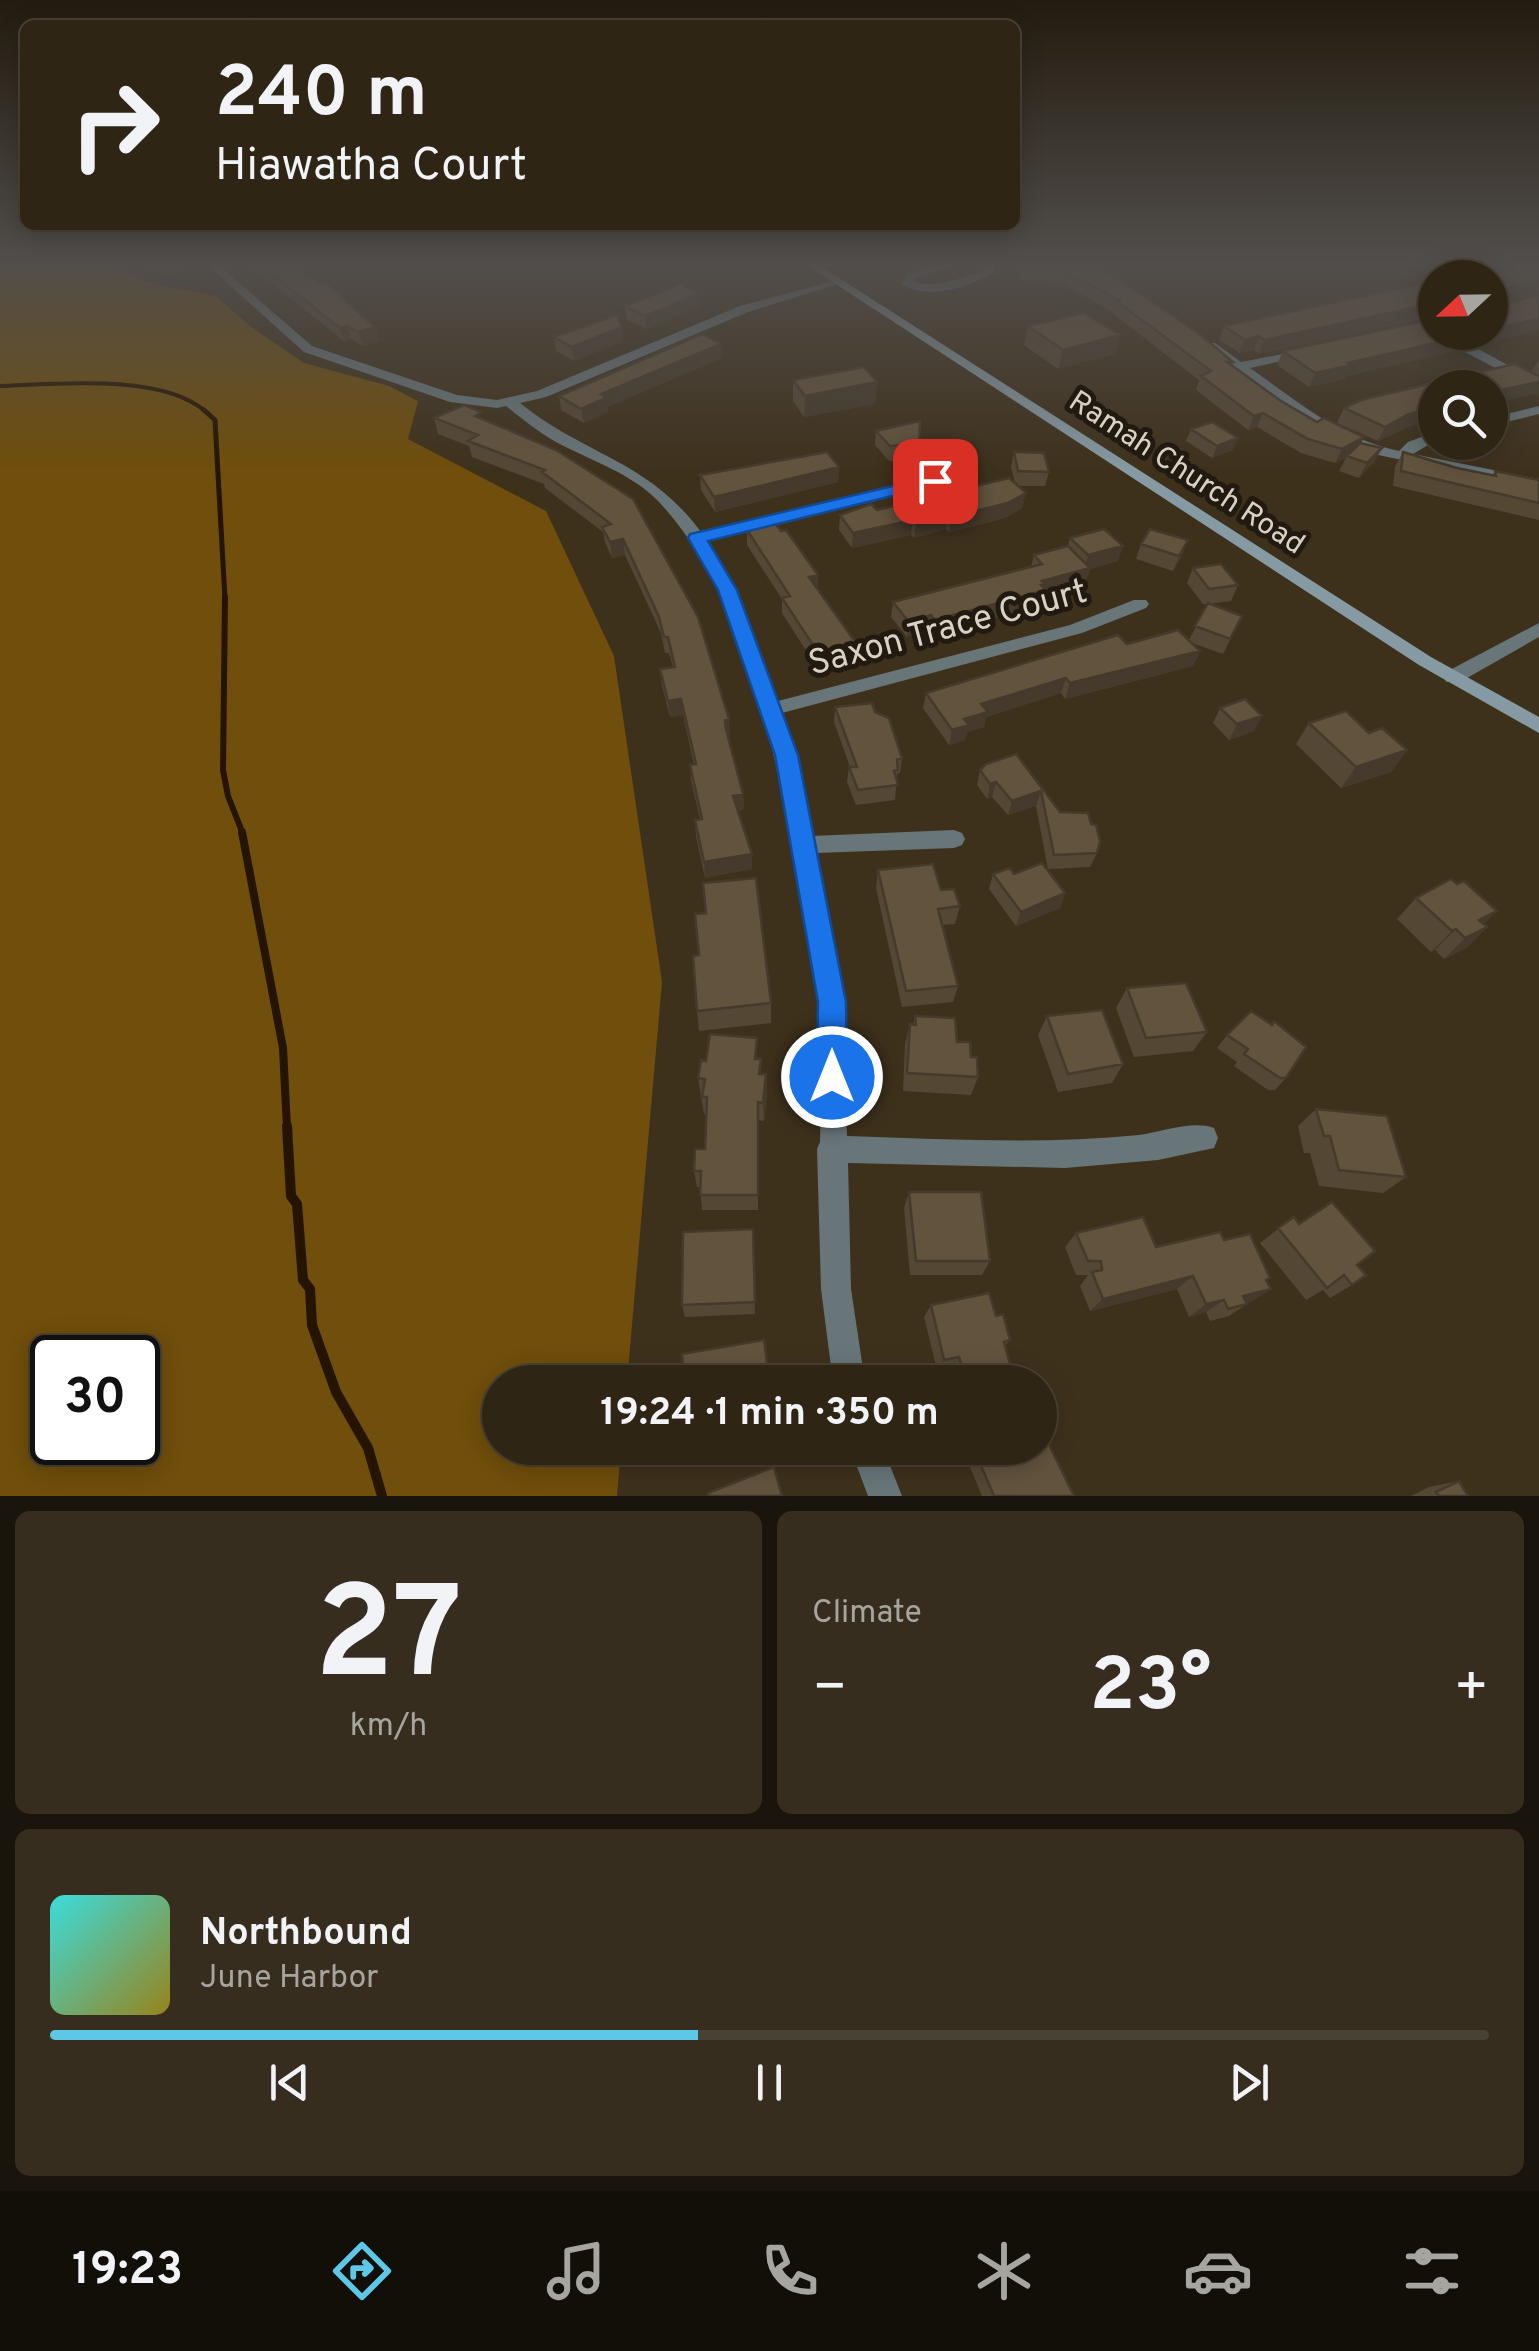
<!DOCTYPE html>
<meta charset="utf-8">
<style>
body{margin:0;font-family:Overpass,sans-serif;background:#362d1e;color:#f1f3f6;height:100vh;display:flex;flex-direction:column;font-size:38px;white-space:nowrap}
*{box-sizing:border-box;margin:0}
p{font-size:32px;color:#a7a5a0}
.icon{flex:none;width:55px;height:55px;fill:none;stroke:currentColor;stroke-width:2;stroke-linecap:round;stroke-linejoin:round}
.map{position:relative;height:1496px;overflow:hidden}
.panel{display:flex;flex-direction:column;gap:15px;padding:15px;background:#19140c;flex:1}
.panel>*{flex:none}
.hud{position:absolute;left:20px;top:20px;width:1000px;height:210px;border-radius:15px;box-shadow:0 5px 25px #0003,0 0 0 2px #494234;background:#2e2515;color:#f1f3f6;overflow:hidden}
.needle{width:65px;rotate:248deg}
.controls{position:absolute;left:1418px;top:260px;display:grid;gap:20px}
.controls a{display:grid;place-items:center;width:90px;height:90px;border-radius:50%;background:#2e2515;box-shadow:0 5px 25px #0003,0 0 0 2px #494234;font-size:50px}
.speed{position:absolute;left:30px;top:1335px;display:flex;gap:20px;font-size:50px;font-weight:700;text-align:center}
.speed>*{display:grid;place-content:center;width:130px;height:130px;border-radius:50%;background:#2e2515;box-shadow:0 5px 25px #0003,0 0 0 2px #494234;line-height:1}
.speed .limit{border:5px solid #111;border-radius:15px;background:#fff;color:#111}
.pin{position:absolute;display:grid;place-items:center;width:85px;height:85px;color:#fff;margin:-42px;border-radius:20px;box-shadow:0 5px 15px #0006}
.me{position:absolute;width:110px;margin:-55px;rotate:0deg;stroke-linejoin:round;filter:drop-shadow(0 0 8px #0008)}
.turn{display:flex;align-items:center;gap:35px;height:210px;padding:0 30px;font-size:45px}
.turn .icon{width:130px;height:130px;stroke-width:2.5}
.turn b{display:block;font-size:70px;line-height:85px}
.big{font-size:75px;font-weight:700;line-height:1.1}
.panel .widget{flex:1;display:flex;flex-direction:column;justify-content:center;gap:15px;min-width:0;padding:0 35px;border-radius:15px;background:#362d1e}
.panel .dial{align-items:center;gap:0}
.dial b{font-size:130px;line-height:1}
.song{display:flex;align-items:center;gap:30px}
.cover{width:120px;height:120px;border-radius:15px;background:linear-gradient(135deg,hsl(180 70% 55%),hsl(50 70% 35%))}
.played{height:10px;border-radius:5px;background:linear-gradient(90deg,#5cc7e7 45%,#494234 45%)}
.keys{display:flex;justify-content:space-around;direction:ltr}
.heat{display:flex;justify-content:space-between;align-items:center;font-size:55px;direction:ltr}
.panel .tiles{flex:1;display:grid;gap:15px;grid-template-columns:1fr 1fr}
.widget:last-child{grid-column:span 2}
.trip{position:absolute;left:482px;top:1365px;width:575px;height:100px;border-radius:50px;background:#2e2515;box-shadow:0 5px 25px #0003,0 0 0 2px #494234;font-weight:700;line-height:100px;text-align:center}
.menu{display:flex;height:160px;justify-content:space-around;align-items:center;background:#120f08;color:#a7a5a0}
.menu .icon{width:70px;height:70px}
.menu .on{color:#5cc7e7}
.menu b{font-size:45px;color:#f1f3f6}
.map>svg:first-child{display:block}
.green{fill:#704e0b;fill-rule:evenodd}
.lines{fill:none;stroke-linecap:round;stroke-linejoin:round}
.stream-far4{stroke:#241400;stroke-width:4}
.stream-far3{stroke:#241400;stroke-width:5}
.stream-far2{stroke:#241400;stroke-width:6}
.stream-far1{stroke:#241400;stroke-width:8}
.stream{stroke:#241400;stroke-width:10}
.street{fill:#68767a;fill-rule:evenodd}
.secondary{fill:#859aa2;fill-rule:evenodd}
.wall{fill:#544734}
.shaded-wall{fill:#453a2b}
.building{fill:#62533d;stroke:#453a2b;stroke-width:2.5}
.route{fill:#1a73e8;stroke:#114b97;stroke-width:2.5}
.labels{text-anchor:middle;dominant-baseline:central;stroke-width:10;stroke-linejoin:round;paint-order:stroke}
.far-street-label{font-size:30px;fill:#d9d1c4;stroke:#201a11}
.street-label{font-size:35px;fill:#d9d1c4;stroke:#201a11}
</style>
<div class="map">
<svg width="1539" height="1496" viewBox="0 0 1539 1496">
<rect width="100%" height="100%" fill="#3e311c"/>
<path class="green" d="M0,262H110L146,282L216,296L250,326L304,363L389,386L418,401L408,439L546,511L614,656L662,982L627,1382H500V1448H621L617,1496H0ZM52,1358H138V1442H52Z"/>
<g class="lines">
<path class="stream-far4" d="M0,386C56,384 163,373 206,412"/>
<path class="stream-far3" d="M204,410L215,420L225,599"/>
<path class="stream-far2" d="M225,597L223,770L228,796L243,834"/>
<path class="stream-far1" d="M242,832L283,1048L287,1128"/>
<path class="stream" d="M287,1126L291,1196L297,1204L303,1280L310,1289L312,1325L336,1392L368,1448L382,1496"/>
<path class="street" d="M204,262H215L312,346L457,395L497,400L537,391L740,306L841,279V283L748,312L546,397L520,403C584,455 648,460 701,532L977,468V474L706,541L748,617L778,701L1070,625L1134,600H1146L1149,604L1146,608L1082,633L782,713L812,836L954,830L962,833L965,839L962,845L954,848L816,853L843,988L847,1136C945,1139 1042,1145 1139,1135C1161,1132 1193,1120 1214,1128L1218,1138L1214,1148L1158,1160L1065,1168L848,1163L851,1289L865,1382H833L821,1289L817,1149L820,1142C821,1091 823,1040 818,990C814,942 803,894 793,847C769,729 744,595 660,503C632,473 591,461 556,442C538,432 522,419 506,406L497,408L450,402L304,352Z
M946,262H962L916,278L914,282C938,289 960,278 983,270L984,262H994V272C969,287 929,301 902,284L907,274Z
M1435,329V332H1447L1539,382V391L1433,335L1431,332Z
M1207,343H1215L1241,362L1309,349V355L1250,368C1297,401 1341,439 1399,451L1408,442L1435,432V441L1413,454L1539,479V489L1369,453L1326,435L1207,349Z
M1539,406V414L1490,426V418Z
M1539,623V637L1460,682H1446L1444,677L1446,672Z
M850,1448H883L902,1496H868Z"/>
<path class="secondary" d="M802,262H814L1431,657L1539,717V733L1419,665Z"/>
</g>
<path class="wall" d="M140,262H184L185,263L179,264L181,270L161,275L154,270L147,271Z
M246,262H289L380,341L362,346L351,339L345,342Z
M1020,262H1084L1233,362L1232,366L1281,401L1317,422L1364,437L1361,443L1382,448L1374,462L1359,478L1339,471L1346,458L1335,463L1301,453L1257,427L1248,430L1196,390L1199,380L1113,314V312L1059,282L1019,280Z
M1539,267V293L1495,303L1498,305L1539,295V330L1483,343L1460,336L1462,337L1454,351L1347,376L1345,379L1309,387L1277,365L1283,351L1435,332H1490V278Z
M1435,281V316L1259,354L1254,350L1240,353L1219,340L1224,326Z
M700,294L701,307L646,329L627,320L625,306Z
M1028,326L1120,335L1115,354L1058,369L1024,345Z
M622,327L623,341L574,361L556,351L554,337Z
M721,344L722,358L607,407L608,412L584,423L561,410L559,396Z
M1539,359V391L1537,394L1490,388L1378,441L1337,423L1344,408L1531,372Z
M793,380L877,382L875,404L804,417L793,401Z
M434,418L483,420L633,499L730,735L727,736L743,794L744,809L738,811L752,869L705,878L696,836L695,820L700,819L691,781L690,765H694L683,715L670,717L662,686L660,669L673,667L669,653H665L661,633L625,555L612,558L605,542L603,532L545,488L544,484L472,457L469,446L438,434Z
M1191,429L1233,450L1212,458L1186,441Z
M876,431L919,444L917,459L889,461L875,445Z
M1014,452L1049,472L1045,486H1018L1022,508L1005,518L949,532L946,529L914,538L911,535L852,548L839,530L840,515L877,510L1015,483L1011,467Z
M1403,452L1457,468L1492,475L1495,471L1539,480V520L1393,486L1395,467Z
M839,467L838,482L715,512L701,490L700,475Z
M747,530L818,589L856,643L855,658L818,669L782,613V599L747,545Z
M1070,538L1118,561L1090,569L1085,583L1044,594L1042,605L932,635L929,631L907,637L891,617L893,602L1031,567L1034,555L1068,546Z
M1141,544L1182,555L1173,571L1136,559Z
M1193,568L1238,585L1231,601L1208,604L1242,616L1223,654L1192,643L1200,651L1193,666L1065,699L1061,693L986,717L984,727L967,732L965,740L949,745L923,708L926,693L1127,644L1189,640L1208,604H1203L1187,583Z
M835,707L875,712L902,758L900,773L897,774L895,800L856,805L847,782L849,767H850L834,722Z
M1220,708L1254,731L1229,740L1213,723Z
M1309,723L1369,733L1407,750L1391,772L1341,788L1296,744Z
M1016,754L1060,812L1097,853L1090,867L1048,869L1036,806L1008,815L992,797L987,799L977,785L980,770Z
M878,870L941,890L960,906L955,924L943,925L958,986L953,1002L902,1007L876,888Z
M993,874H1014L1065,893L1060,908L1016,926L989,889Z
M1416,898L1484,924L1487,927L1466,948L1444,959L1435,950L1431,952L1397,919Z
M1127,988L1207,1032L1193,1051L1134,1057L1116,1008Z
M771,1003V1023L699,1031L697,1011Z
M915,1016L957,1042L971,1057L978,1077L971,1095L903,1091L905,1044L910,1024L913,1025Z
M1047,1016L1123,1064L1112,1083L1058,1092L1038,1035Z
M1227,1035L1286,1078L1275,1090H1268L1234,1066L1237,1062L1217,1048Z
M757,1059L761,1074H766L767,1092L764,1121L758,1120V1210H702L700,1187H697L694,1171L705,1149L706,1115L704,1114L698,1078Z
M1316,1109L1406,1177L1383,1193L1319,1186L1310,1153H1304L1298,1126Z
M909,1192L990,1261L982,1275H910L904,1208Z
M1294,1217L1299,1224L1357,1265L1352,1285L1330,1298L1323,1290L1306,1300L1260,1243Z
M753,1229L755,1314L685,1317L682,1305Z
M1076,1233L1156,1247L1224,1240L1270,1278L1267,1280L1271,1289L1252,1301L1247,1303V1304L1229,1316L1210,1321L1206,1312L1189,1317L1177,1289L1090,1311L1080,1286L1088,1275H1076L1065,1247Z
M931,1305L996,1316L1010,1340L1005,1346L1013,1375L1006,1382H965V1380L955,1382L951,1368L937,1370L924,1317Z
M769,1378V1382H684Z
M979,1461L1074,1496H982L970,1467Z
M1459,1481L1468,1496H1411L1429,1487Z"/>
<path class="shaded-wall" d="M143,262H150L154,270L147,271Z
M155,262H184L185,263L179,264L181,270L161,275Z
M1539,275L1538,292L1490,304L1494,291Z
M700,294L701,307L646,329L645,316Z
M1435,303L1434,315L1259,354L1264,340Z
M1539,319V330L1483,343L1491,330Z
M347,326L351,339L345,342L340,328Z
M375,327L380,341L362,346L358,332Z
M622,327L623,341L574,361L572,347Z
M1120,335L1115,354L1058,369L1063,350Z
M1259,336L1254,350L1240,353L1245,340Z
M1462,337L1454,351L1347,376L1345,379L1309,387L1315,373L1348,363Z
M721,344L722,358L607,407L608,412L584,423L581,409L601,394Z
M877,382L875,404L804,417L805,396Z
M1539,382V391L1537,394L1490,404V392Z
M1435,407V419L1402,429L1378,441L1385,427L1409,414Z
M1263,413L1257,427L1248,430L1254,416Z
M1364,437L1357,452L1335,463L1342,449Z
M1238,438L1233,450L1212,458L1217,446Z
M1382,448L1374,462L1359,478L1367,463Z
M839,467L838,482L715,512L714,497Z
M1026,493L1022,508L1005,518L949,532L951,517Z
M948,514L946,529L914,538L916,523Z
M913,520L911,535L852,548L853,533Z
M623,539L625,555L612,558L610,542Z
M1188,540L1182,555L1173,571L1179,556Z
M1123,546L1118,561L1090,569L1085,583L1044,594L1042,605L932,635L935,620L1042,581L1084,570L1088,555Z
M818,575V590L809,577Z
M931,615L929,631L907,637L909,622Z
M856,643L855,658L818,669L819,654Z
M1200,651L1193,666L1065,699L1070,683Z
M1066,678L1061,693L986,717L984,727L967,732L965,740L949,745L952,730L981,704Z
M681,699L683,715L670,717L668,701Z
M1262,716L1254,731L1229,740L1237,724Z
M729,719L730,735L726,736L725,720Z
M1407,750L1391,772L1341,788L1356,767Z
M996,782L992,797L987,799L990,784Z
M1041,791L1036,806L1008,815L1012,801Z
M743,794L744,809L734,811L733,796Z
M752,854V869L705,878L704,862Z
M1065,893L1060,908L1016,926L1021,912Z
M1497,911L1476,932L1479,920Z
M1487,927L1466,948L1444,959L1465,938Z
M1456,929L1435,950L1431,952L1452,931Z
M766,1074L767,1092L764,1121L763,1103Z
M1193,1276L1177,1289L1090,1311L1103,1299Z
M1271,1289L1252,1301L1225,1308L1243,1296Z
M1224,1300L1206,1312L1189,1317L1206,1304Z"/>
<path class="building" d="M257,262H289L319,283L328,284L375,327L358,332L347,326L340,328Z
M1021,262H1084L1121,281L1197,332L1233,362H1227L1281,401L1317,422L1324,418L1364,437L1342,449L1308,439L1263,413L1254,416L1201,376L1211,371L1116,301L1119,300L1061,269L1021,267Z
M1526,262L1539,267V281L1494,291V302L1498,305L1539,295V319L1490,329V278H1452Z
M1435,281V303L1264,340L1259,336L1245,340L1224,326Z
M680,284L700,294L645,316L625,306Z
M1084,313L1120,335L1063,350L1028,326Z
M617,315L622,327L572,347L554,337Z
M1434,319L1435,332H1455L1462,337L1348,363L1352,365L1315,373L1283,351Z
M702,334L721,344L601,394L606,398L581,409L559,396Z
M1514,364L1539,376V382L1490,392V388H1435V407L1409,414L1385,427L1344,408L1361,400Z
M864,367L877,382L805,396L793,380Z
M464,405L481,412L475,416L556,450L633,499L698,617L729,719L725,720L726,729L743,794L733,796L752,854L704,862L695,820L702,819L690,765L696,764L681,699L668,701L660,669L675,667L668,637H664L659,617L623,539L610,542L602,527L611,524L542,472L545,470L468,441L478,435L434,418Z
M920,421L919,444L890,446L876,431Z
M1212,422L1238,438L1217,446L1191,429Z
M1360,443L1382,448L1367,463L1347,456Z
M827,452L839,467L714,497L700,475Z
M1014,452L1044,453L1049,472L1018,471Z
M1403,452L1457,468L1496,476L1495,471L1539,480V503L1401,471Z
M1009,478L1026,493L1008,503L951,517L948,514L916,523L913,520L853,533L840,515L871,504L877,510Z
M775,523L781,531L786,530L818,575L809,577L856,643L819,654L782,598L790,596L747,530Z
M1104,529L1123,546L1088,555L1070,538Z
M1150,529L1188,540L1179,556L1141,544Z
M1068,546L1090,568L1042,581L1045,584L1041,585L1046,590L935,620L931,615L909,622L893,602L1042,564L1034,555Z
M1221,564L1238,585L1209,589L1193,568Z
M1208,603L1242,616L1230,639L1195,626Z
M1178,630L1200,651L1070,683L1066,678L981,704L988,712L964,719L969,725L952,730L926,693L1118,635L1127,644Z
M1245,699L1262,716L1237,724L1220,708Z
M872,703L875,712L889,718L902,758L897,759L898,770L894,771L898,785L858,790L849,767H857L835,707Z
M1346,711L1369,733L1382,728L1407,750L1356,767L1309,723Z
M1016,754L1060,812L1088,813L1091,824L1096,825L1100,841L1097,853L1054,855L1041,791L1012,801L996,782L990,784L980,770L986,764Z
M1042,863L1065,893L1021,912L993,874L1010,868L1014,874Z
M933,864L941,890L954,889L960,906L938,909L958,986L906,991L878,870Z
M756,878L771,1003L697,1011L693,956L699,955L695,914L706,913L703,883Z
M1451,879L1457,884L1464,881L1497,911L1479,920L1487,927L1465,938L1456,929L1452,931L1416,898Z
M1186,983L1207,1032L1146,1038L1127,988Z
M1102,1010L1123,1064L1068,1074L1047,1016Z
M1251,1011L1272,1025L1274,1021L1306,1047L1286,1078H1280L1244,1054L1248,1049L1227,1035Z
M915,1016L955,1018L957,1042H970L971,1057H977L978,1077L907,1073L910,1024L916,1025Z
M710,1034L757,1038L755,1059H761L759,1074H766L763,1103L758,1102V1195H700L701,1171H694L695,1149H705L707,1097H702L705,1079L698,1078L701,1060L706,1061Z
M1316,1109L1387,1116L1406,1177L1339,1170L1330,1136H1324Z
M909,1192H981L990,1261H916Z
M1332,1202L1375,1251L1357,1265L1366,1275L1352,1285L1344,1275L1327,1288L1278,1228L1294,1217L1299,1224Z
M1143,1217L1156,1247L1220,1232L1224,1240L1250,1234L1270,1278L1266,1280L1271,1289L1243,1296L1247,1304L1228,1309L1224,1300L1206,1304L1193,1276L1103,1299L1092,1272L1102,1270L1101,1261H1088L1076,1233Z
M753,1229L755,1302L682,1305L683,1232Z
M989,1293L996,1316L1003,1314L1010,1340L1004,1342L1013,1375L976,1382L973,1370L963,1372L959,1357L944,1360L931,1305Z
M764,1340L769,1378L746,1382H684L682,1354Z
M1041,1428L1074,1496H994L979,1461L1004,1448H1040V1429Z
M774,1467L782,1496H709L708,1493Z
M1459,1481L1468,1496H1439L1436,1492Z"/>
<linearGradient id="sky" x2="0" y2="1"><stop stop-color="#221b0f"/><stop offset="0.56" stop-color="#524e4b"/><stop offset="1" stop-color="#524e4b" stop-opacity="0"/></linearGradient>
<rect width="1539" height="471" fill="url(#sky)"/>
<path class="route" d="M935,476L944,481L941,484L708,541L737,590L798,755L846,1002L847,1077L843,1087L832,1091L821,1087L817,1077L818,1002L775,755L718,590L688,538L690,534Z"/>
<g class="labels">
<g class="far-street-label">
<text transform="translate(1186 474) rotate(33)">Ramah Church Road</text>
</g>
<g class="street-label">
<text transform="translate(948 629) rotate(-15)">Saxon Trace Court</text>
</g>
</g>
</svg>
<div class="controls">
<a><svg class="needle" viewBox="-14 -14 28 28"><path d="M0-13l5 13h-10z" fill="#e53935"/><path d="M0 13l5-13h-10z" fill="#a7a5a0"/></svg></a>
<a><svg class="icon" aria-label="search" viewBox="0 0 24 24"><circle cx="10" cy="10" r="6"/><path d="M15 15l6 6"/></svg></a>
</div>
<div class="speed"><div class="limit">30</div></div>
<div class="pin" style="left:935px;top:481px;background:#d93025"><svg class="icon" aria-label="arrive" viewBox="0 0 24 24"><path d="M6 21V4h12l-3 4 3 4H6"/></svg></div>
<svg class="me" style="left:832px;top:1077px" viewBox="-20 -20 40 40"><circle r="17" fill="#1a73e8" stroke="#fff" stroke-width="3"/><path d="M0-11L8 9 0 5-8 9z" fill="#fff"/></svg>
<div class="trip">19:24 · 1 min · 350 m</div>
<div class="hud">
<div class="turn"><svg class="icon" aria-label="right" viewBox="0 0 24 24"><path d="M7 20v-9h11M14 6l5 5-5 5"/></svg><div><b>240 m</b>Hiawatha Court</div></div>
</div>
</div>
<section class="panel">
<div class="tiles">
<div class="widget dial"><b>27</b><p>km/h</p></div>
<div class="widget"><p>Climate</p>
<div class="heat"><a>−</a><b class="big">23°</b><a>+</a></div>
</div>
<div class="widget">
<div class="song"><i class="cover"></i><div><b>Northbound</b><p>June Harbor</p></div></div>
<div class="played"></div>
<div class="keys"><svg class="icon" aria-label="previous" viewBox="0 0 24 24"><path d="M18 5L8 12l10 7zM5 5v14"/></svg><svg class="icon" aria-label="pause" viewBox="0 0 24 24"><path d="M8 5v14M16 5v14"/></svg><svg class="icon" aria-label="next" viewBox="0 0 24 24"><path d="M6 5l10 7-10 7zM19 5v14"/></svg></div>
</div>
</div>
</section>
<nav class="menu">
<b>19:23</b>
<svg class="icon on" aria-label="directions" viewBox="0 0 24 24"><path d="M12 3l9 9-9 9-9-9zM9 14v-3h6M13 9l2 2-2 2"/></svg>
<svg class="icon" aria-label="music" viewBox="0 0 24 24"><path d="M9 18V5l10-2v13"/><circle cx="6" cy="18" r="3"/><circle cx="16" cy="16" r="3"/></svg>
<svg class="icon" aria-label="phone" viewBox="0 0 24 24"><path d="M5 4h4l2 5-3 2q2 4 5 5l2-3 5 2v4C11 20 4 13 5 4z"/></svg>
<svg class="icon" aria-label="climate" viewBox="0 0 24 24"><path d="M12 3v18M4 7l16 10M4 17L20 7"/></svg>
<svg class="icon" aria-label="car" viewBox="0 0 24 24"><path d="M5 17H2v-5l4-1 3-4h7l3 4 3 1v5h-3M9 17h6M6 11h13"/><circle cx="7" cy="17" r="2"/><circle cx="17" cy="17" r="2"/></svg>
<svg class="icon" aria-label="filters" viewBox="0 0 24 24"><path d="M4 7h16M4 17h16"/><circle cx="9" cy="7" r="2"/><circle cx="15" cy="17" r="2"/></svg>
</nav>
